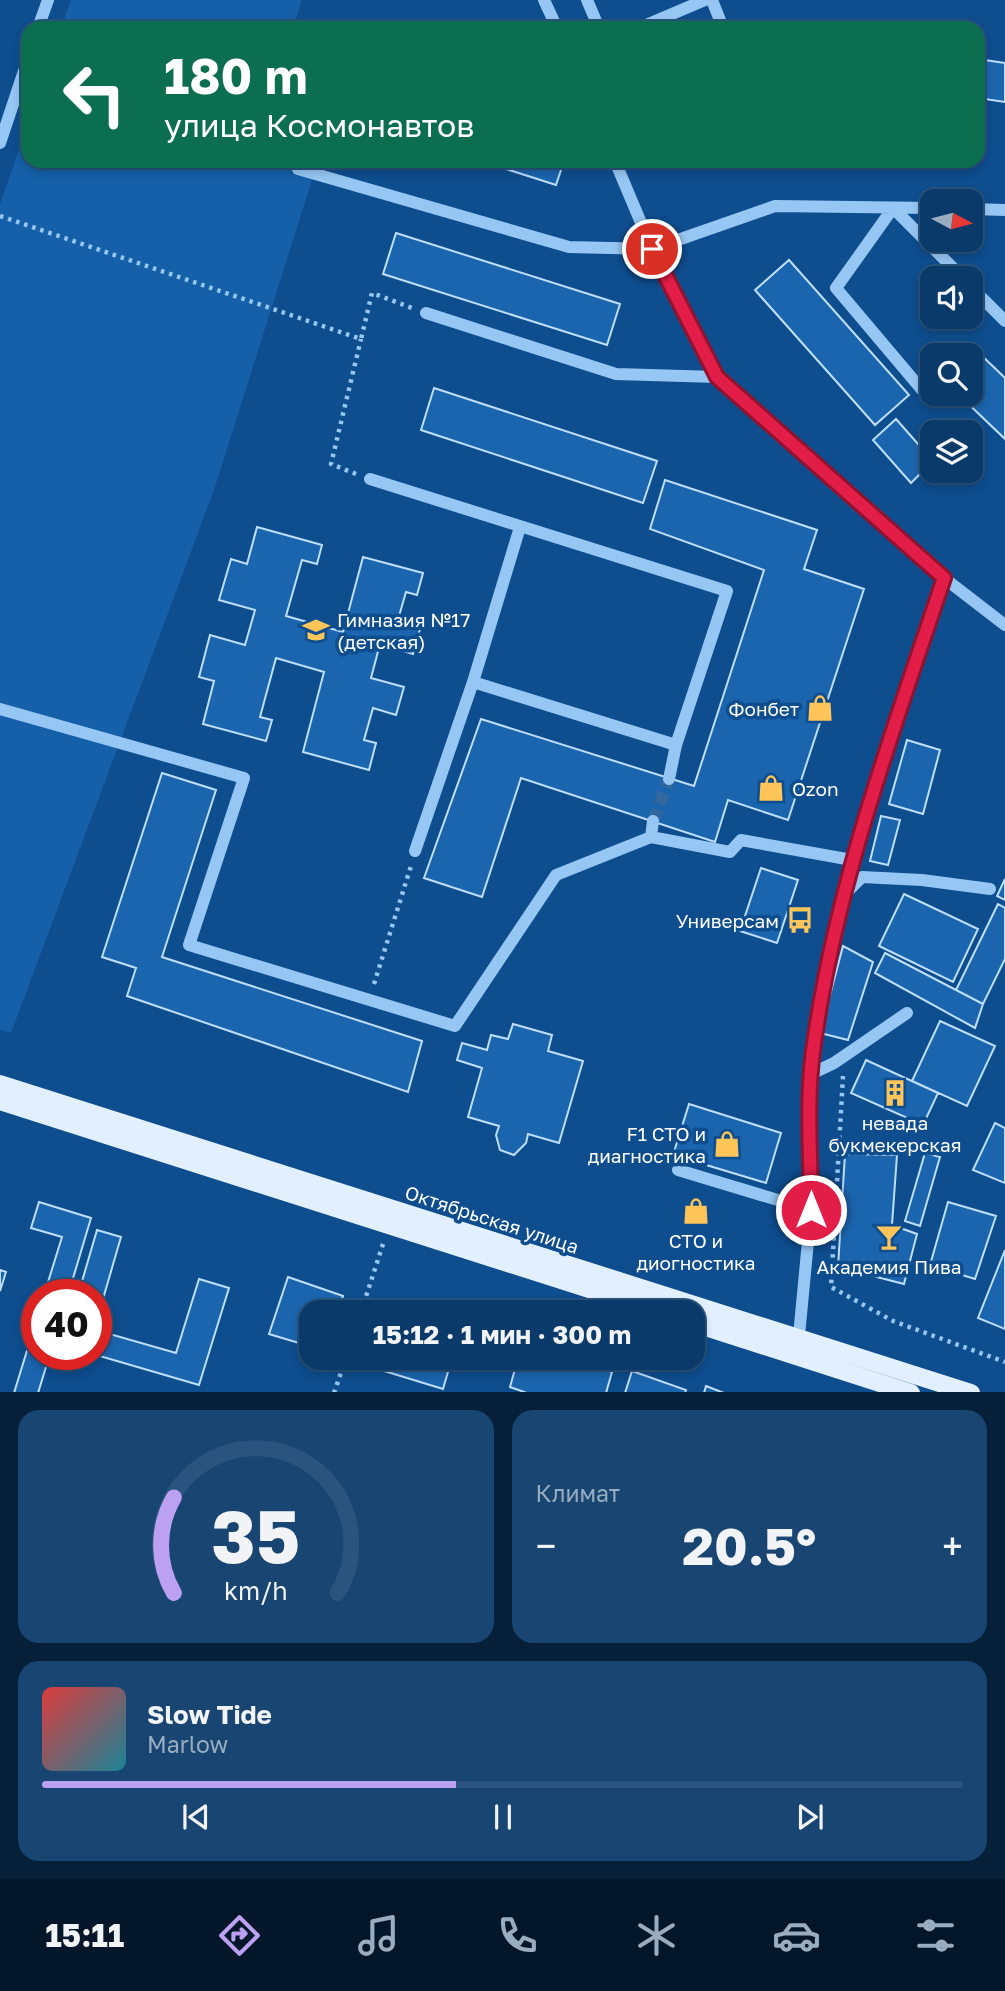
<!DOCTYPE html>
<html lang="ru">
<meta charset="utf-8">
<style>
body{margin:0;font-family:"Golos Text",sans-serif;background:#184572;color:#f1f3f6;height:100vh;display:flex;flex-direction:column;font-size:26px;white-space:nowrap}
*{box-sizing:border-box;margin:0}
p{font-size:23px;color:#99adc1}
.icon{flex:none;width:38px;height:38px;fill:none;stroke:currentColor;stroke-width:2;stroke-linecap:round;stroke-linejoin:round}
.map{position:relative;height:1392px;overflow:hidden}
.side{display:flex;flex-direction:column;gap:18px;padding:18px;background:#06203a;flex:1}
.side>*{flex:none}
.banner{position:absolute;left:21px;top:21px;width:964px;height:147px;border-radius:21px;box-shadow:0 4px 10px #0003,0 0 0 2px #2a547e;background:#0b6e4f;color:#fff;overflow:hidden}
.needle{width:46px;rotate:97deg}
.buttons{position:absolute;left:920px;top:189px;display:grid;gap:14px}
.buttons a{display:grid;place-items:center;width:63px;height:63px;border-radius:14px;background:#0a3a6a;box-shadow:0 4px 10px #0003,0 0 0 2px #2a547e;font-size:35px}
.speed{position:absolute;left:21px;top:1279px;display:flex;gap:14px;font-size:35px;font-weight:700;text-align:center}
.speed>*{display:grid;place-content:center;width:91px;height:91px;border-radius:50%;background:#0a3a6a;box-shadow:0 4px 10px #0003,0 0 0 2px #2a547e;line-height:1}
.speed .limit{border:10px solid #d22;background:#fff;color:#111}
.pin{position:absolute;display:grid;place-items:center;width:60px;height:60px;color:#fff;margin:-30px;border:4px solid #fff;border-radius:50%;box-shadow:0 2px 7px #0007}
.me{position:absolute;width:77px;margin:-38px;rotate:0deg;stroke-linejoin:round;filter:drop-shadow(0 0 5px #0008)}
.turn{display:flex;align-items:center;gap:24px;height:147px;padding:0 28px;font-size:32px}
.turn .icon{width:91px;height:91px;stroke-width:2.5}
.turn b{display:block;font-size:49px;line-height:60px}
.big{font-size:52px;font-weight:700;line-height:1.1}
.side .tile{flex:1;display:flex;flex-direction:column;justify-content:center;gap:10px;min-width:0;padding:0 24px;border-radius:21px;background:#184572}
.side .dial{align-items:center;gap:0}
.dial svg{height:182px;overflow:visible;fill:none;stroke:#2a547e;stroke-width:7;stroke-linecap:round;text-anchor:middle}
.dial text{fill:#f1f3f6;stroke:none}
.song{display:flex;align-items:center;gap:21px}
.cover{width:84px;height:84px;border-radius:10px;background:linear-gradient(135deg,hsl(0 70% 55%),hsl(190 70% 35%))}
.played{height:7px;border-radius:4px;background:linear-gradient(90deg,#bca0f2 45%,#2a547e 45%)}
.keys{display:flex;justify-content:space-around;direction:ltr}
.heat{display:flex;justify-content:space-between;align-items:center;font-size:38px;direction:ltr}
.side .tiles{flex:1;display:grid;gap:18px;grid-template-columns:1fr 1fr}
.tile:last-child{grid-column:span 2}
.trip{position:absolute;left:299px;top:1300px;width:406px;height:70px;border-radius:21px;background:#0a3a6a;box-shadow:0 4px 10px #0003,0 0 0 2px #2a547e;font-weight:700;line-height:70px;text-align:center}
.dock{display:flex;height:112px;justify-content:space-around;align-items:center;background:#04172a;color:#99adc1}
.dock .icon{width:49px;height:49px}
.dock .on{color:#bca0f2}
.dock b{font-size:32px;color:#f1f3f6}
.map>svg:first-child{display:block}
.green{fill:#1660a9}
.building{fill:#1b65ae;stroke:#bddefe;stroke-width:2}
.lines{fill:none;stroke-linecap:round;stroke-linejoin:round}
.minor-tunnel{stroke:#32689f;stroke-width:12;stroke-dasharray:12 6;stroke-linecap:butt}
.path{stroke:#96c6f3;stroke-width:4.5;stroke-dasharray:3.5 5;stroke-linecap:butt}
.minor{stroke:#96c6f3;stroke-width:12}
.major{stroke:#e2efff;stroke-width:18}
.route-casing{stroke:#92132f;stroke-width:18}
.route{stroke:#e11d48;stroke-width:12}
.labels{text-anchor:middle;dominant-baseline:central;stroke-width:7;stroke-linejoin:round;paint-order:stroke}
.poi-label{font-size:19px;fill:#fff;stroke:#0e4d8e;text-anchor:end}
.street-label{font-size:19px;fill:#fff;stroke:#0e4d8e}
</style>
<div class="map">
<svg width="1005" height="1393" viewBox="0 0 1005 1393">
<rect width="100%" height="100%" fill="#0e4d8e"/>
<path class="green" d="M71,0H302L293,28H61Z
M28,124V161H318L214,490L11,1033L0,1030V204Z"/>
<path class="building" d="M978,59L1005,63V102L978,98Z
M481,161H564L556,185Z
M396,233L620,304L607,345L383,274Z
M789,260L909,395L875,425L755,290Z
M977,351L1005,378V439L958,394H971V357Z
M434,388L657,461L643,503L421,430Z
M896,419L933,461L911,483L873,440Z
M665,480L817,530L804,569L864,589L788,820L728,800L715,842L521,778L482,897L424,878L481,719L694,786L764,570L650,529Z
M257,527L322,545L317,564L302,560L286,616L343,632L363,557L423,573L417,595L406,592L397,623L420,629L413,654L380,644L371,678L404,687L396,715L373,708L364,740L376,743L369,770L303,752L324,672L276,658L260,717L272,720L266,741L203,724L214,681L199,677L210,635L245,645L255,610L219,600L231,559L247,564Z
M907,740L940,750L923,814L889,804Z
M162,773L216,790L162,957L422,1041L408,1092L127,996L136,968L102,957Z
M881,816L900,820L888,865L870,861Z
M761,868L798,880L777,943L740,931Z
M1005,879V900L997,896Z
M904,894L978,929L953,982L879,946Z
M998,904L1005,908V959L983,1004L956,990Z
M843,946L873,962L848,1040L820,1033Z
M885,953L983,1004L975,1028L875,973Z
M940,1021L995,1046L967,1106L912,1081Z
M513,1024L552,1035L548,1051L583,1061L559,1143L528,1134L526,1143L514,1155L500,1150L496,1135L499,1126L468,1117L482,1068L457,1060L462,1043L487,1050L491,1035L508,1039Z
M866,1060L938,1093L923,1125L851,1093Z
M689,1104L781,1133L766,1183L673,1155Z
M995,1123L1005,1128V1183L973,1170Z
M925,1153L940,1157L920,1226L905,1221Z
M845,1154L897,1155L892,1225L917,1234L904,1284L838,1267Z
M39,1202L91,1218L68,1295H44L62,1237L31,1228Z
M948,1202L996,1216L975,1279L930,1265Z
M97,1230L121,1237L96,1323V1295H78Z
M1005,1250V1329L978,1318Z
M0,1270L6,1272L0,1291Z
M288,1277L343,1296L338,1312H312V1347L269,1334Z
M199,1279L229,1288L199,1385L93,1354H96V1330L176,1353Z
M37,1318V1354H50L38,1393H14Z
M371,1358H452L443,1389L368,1366Z
M518,1358H567L612,1372L606,1393H527L510,1387Z
M632,1371L686,1390L685,1393H625Z
M706,1386L724,1393H704Z"/>
<g class="lines">
<path class="minor-tunnel" d="M653,821L669,779"/>
<path class="path" d="M0,216L361,339L372,293L412,308
M356,474L331,464L361,339
M374,984L411,866
M843,1076L831,1287L893,1321L1005,1362
M361,1312L383,1244
M334,1393L346,1358"/>
<path class="minor" d="M544,0L557,28
M587,0L599,28
M712,0L723,28
M38,28L48,0
M639,28L705,0
M0,143L28,59
M615,161L652,249L717,377L944,578L877,774L841,898L828,959L811,1074V1210L798,1346
M298,169L569,247L652,249L775,206L933,208
M971,209L1005,210
M971,287L1005,321
M426,313L616,374L717,377
M928,397L836,288L893,208L963,278
M370,479L727,591L676,745L669,779
M944,578L1005,625
M473,682L520,527
M0,709L244,778L189,945L455,1026L556,875L651,837
M653,821L651,837L730,852L741,840L852,860
M415,851L473,682L676,745
M841,898L862,877L922,880L990,889
M811,1074L834,1063L907,1013
M678,1170L811,1210"/>
<path class="major" d="M0,1084L971,1393
M0,1101L661,1312
M693,1323L911,1393"/>
</g>
<g class="lines">
<defs>
<path id="route" d="M652,249L717,377L944,578C892,734 835,887 813,1051C806,1103 811,1158 811,1210"/>
</defs>
<use href="#route" class="route-casing"/>
<use href="#route" class="route"/>
</g>
<defs>
<symbol id="school-bare" viewBox="-9 -9 18 18"><path d="M0-5L7-2L0 1L-7-2ZM-4 1L0 2.5L4 1V4Q0 6-4 4Z" fill="#ffc558" stroke="#0e4d8e" stroke-width="2.5" paint-order="stroke"/></symbol>
<symbol id="shop-bare" viewBox="-9 -9 18 18"><path d="M-5-2.5h2.3a2.7 3.5 0 0 1 5.4 0H5L5.5 6h-11ZM-1.5-2.5h3a1.5 2.3 0 0 0-3 0Z" fill="#ffc558" stroke="#0e4d8e" stroke-width="2.5" paint-order="stroke"/></symbol>
<symbol id="bus-bare" viewBox="-9 -9 18 18"><path d="M-5-6H5V4H4V6H2V4H-2V6H-4V4H-5ZM-3.5-4V0h7V-4ZM-3.5 1.2v1.5H-2V1.2ZM2 1.2v1.5H3.5V1.2Z" fill="#ffc558" stroke="#0e4d8e" stroke-width="2.5" paint-order="stroke"/></symbol>
<symbol id="building-bare" viewBox="-9 -9 18 18"><path d="M-4-6H4V6H1V3H-1V6H-4ZM-2.5-4.3h1.7v1.8h-1.7ZM.8-4.3h1.7v1.8H.8ZM-2.5-1h1.7V.8h-1.7ZM.8-1h1.7V.8H.8Z" fill="#ffc558" stroke="#0e4d8e" stroke-width="2.5" paint-order="stroke"/></symbol>
<symbol id="bar-bare" viewBox="-9 -9 18 18"><path d="M-6-5H6L.8 .8V4.5H3.5V6h-7V4.5H-.8V.8Z" fill="#ffc558" stroke="#0e4d8e" stroke-width="2.5" paint-order="stroke"/></symbol>
</defs>
<g fill-rule="evenodd">
<use href="#school-bare" x="297" y="611" width="38" height="38"/>
<use href="#shop-bare" x="801" y="689" width="38" height="38"/>
<use href="#shop-bare" x="752" y="769" width="38" height="38"/>
<use href="#bus-bare" x="781" y="901" width="38" height="38"/>
<use href="#building-bare" x="876" y="1074" width="38" height="38"/>
<use href="#shop-bare" x="708" y="1125" width="38" height="38"/>
<use href="#shop-bare" x="677" y="1192" width="38" height="38"/>
<use href="#bar-bare" x="870" y="1218" width="38" height="38"/>
</g>
<g class="labels">
<g class="poi-label">
<text x="337" y="619" text-anchor="start">Гимназия №17<tspan x="337" dy="22">(детская)</tspan></text>
<text x="799" y="708">Фонбет</text>
<text x="792" y="788" text-anchor="start">Ozon</text>
<text x="779" y="920">Универсам</text>
<text x="895" y="1122" text-anchor="middle">невада<tspan x="895" dy="22">букмекерская</tspan></text>
<text x="706" y="1133">F1 СТО и<tspan x="706" dy="22">диагностика</tspan></text>
<text x="696" y="1240" text-anchor="middle">СТО и<tspan x="696" dy="22">диогностика</tspan></text>
<text x="889" y="1266" text-anchor="middle">Академия Пива</text>
</g>
<g class="street-label">
<text transform="translate(492 1219) rotate(18)">Октябрьская улица</text>
</g>
</g>
</svg>
<div class="buttons">
<a><svg class="needle" viewBox="-14 -14 28 28"><path d="M0-13l5 13h-10z" fill="#e53935"/><path d="M0 13l5-13h-10z" fill="#99adc1"/></svg></a>
<a><svg class="icon" aria-label="sound" viewBox="0 0 24 24"><path d="M4 9h4l5-4v14l-5-4H4zM17 9q2 3 0 6"/></svg></a>
<a><svg class="icon" aria-label="search" viewBox="0 0 24 24"><circle cx="10" cy="10" r="6"/><path d="M15 15l6 6"/></svg></a>
<a><svg class="icon" aria-label="layers" viewBox="0 0 24 24"><path d="M12 4l9 5-9 5-9-5zM3 14l9 5 9-5"/></svg></a>
</div>
<div class="speed"><div class="limit">40</div></div>
<div class="pin" style="left:652px;top:249px;background:#d93025"><svg class="icon" aria-label="arrive" viewBox="0 0 24 24"><path d="M6 21V4h12l-3 4 3 4H6"/></svg></div>
<svg class="me" style="left:811px;top:1210px" viewBox="-20 -20 40 40"><circle r="17" fill="#e11d48" stroke="#fff" stroke-width="3"/><path d="M0-11L8 9 0 5-8 9z" fill="#fff"/></svg>
<div class="trip">15:12 · 1 мин · 300 m</div>
<div class="banner">
<div class="turn"><svg class="icon" aria-label="left" viewBox="0 0 24 24"><path d="M17 20v-9H6M10 6l-5 5 5 5"/></svg><div><b>180 m</b>улица Космонавтов</div></div>
</div>
</div>
<section class="side">
<div class="tiles">
<div class="tile dial"><svg viewBox="0 0 100 80">
<path d="M14 69A42 42 0 1 1 86 69"/>
<path d="M14 69A42 42 0 0 1 14 27" stroke="#bca0f2"/>
<text x="50" y="56" font-size="32" font-weight="700">35</text>
<text x="50" y="72" font-size="11">km/h</text>
</svg></div>
<div class="tile"><p>Климат</p>
<div class="heat"><a>−</a><b class="big">20.5°</b><a>+</a></div>
</div>
<div class="tile">
<div class="song"><i class="cover"></i><div><b>Slow Tide</b><p>Marlow</p></div></div>
<div class="played"></div>
<div class="keys"><svg class="icon" aria-label="previous" viewBox="0 0 24 24"><path d="M18 5L8 12l10 7zM5 5v14"/></svg><svg class="icon" aria-label="pause" viewBox="0 0 24 24"><path d="M8 5v14M16 5v14"/></svg><svg class="icon" aria-label="next" viewBox="0 0 24 24"><path d="M6 5l10 7-10 7zM19 5v14"/></svg></div>
</div>
</div>
</section>
<nav class="dock">
<b>15:11</b>
<svg class="icon on" aria-label="directions" viewBox="0 0 24 24"><path d="M12 3l9 9-9 9-9-9zM9 14v-3h6M13 9l2 2-2 2"/></svg>
<svg class="icon" aria-label="music" viewBox="0 0 24 24"><path d="M9 18V5l10-2v13"/><circle cx="6" cy="18" r="3"/><circle cx="16" cy="16" r="3"/></svg>
<svg class="icon" aria-label="phone" viewBox="0 0 24 24"><path d="M5 4h4l2 5-3 2q2 4 5 5l2-3 5 2v4C11 20 4 13 5 4z"/></svg>
<svg class="icon" aria-label="climate" viewBox="0 0 24 24"><path d="M12 3v18M4 7l16 10M4 17L20 7"/></svg>
<svg class="icon" aria-label="car" viewBox="0 0 24 24"><path d="M5 17H2v-5l4-1 3-4h7l3 4 3 1v5h-3M9 17h6M6 11h13"/><circle cx="7" cy="17" r="2"/><circle cx="17" cy="17" r="2"/></svg>
<svg class="icon" aria-label="filters" viewBox="0 0 24 24"><path d="M4 7h16M4 17h16"/><circle cx="9" cy="7" r="2"/><circle cx="15" cy="17" r="2"/></svg>
</nav>
